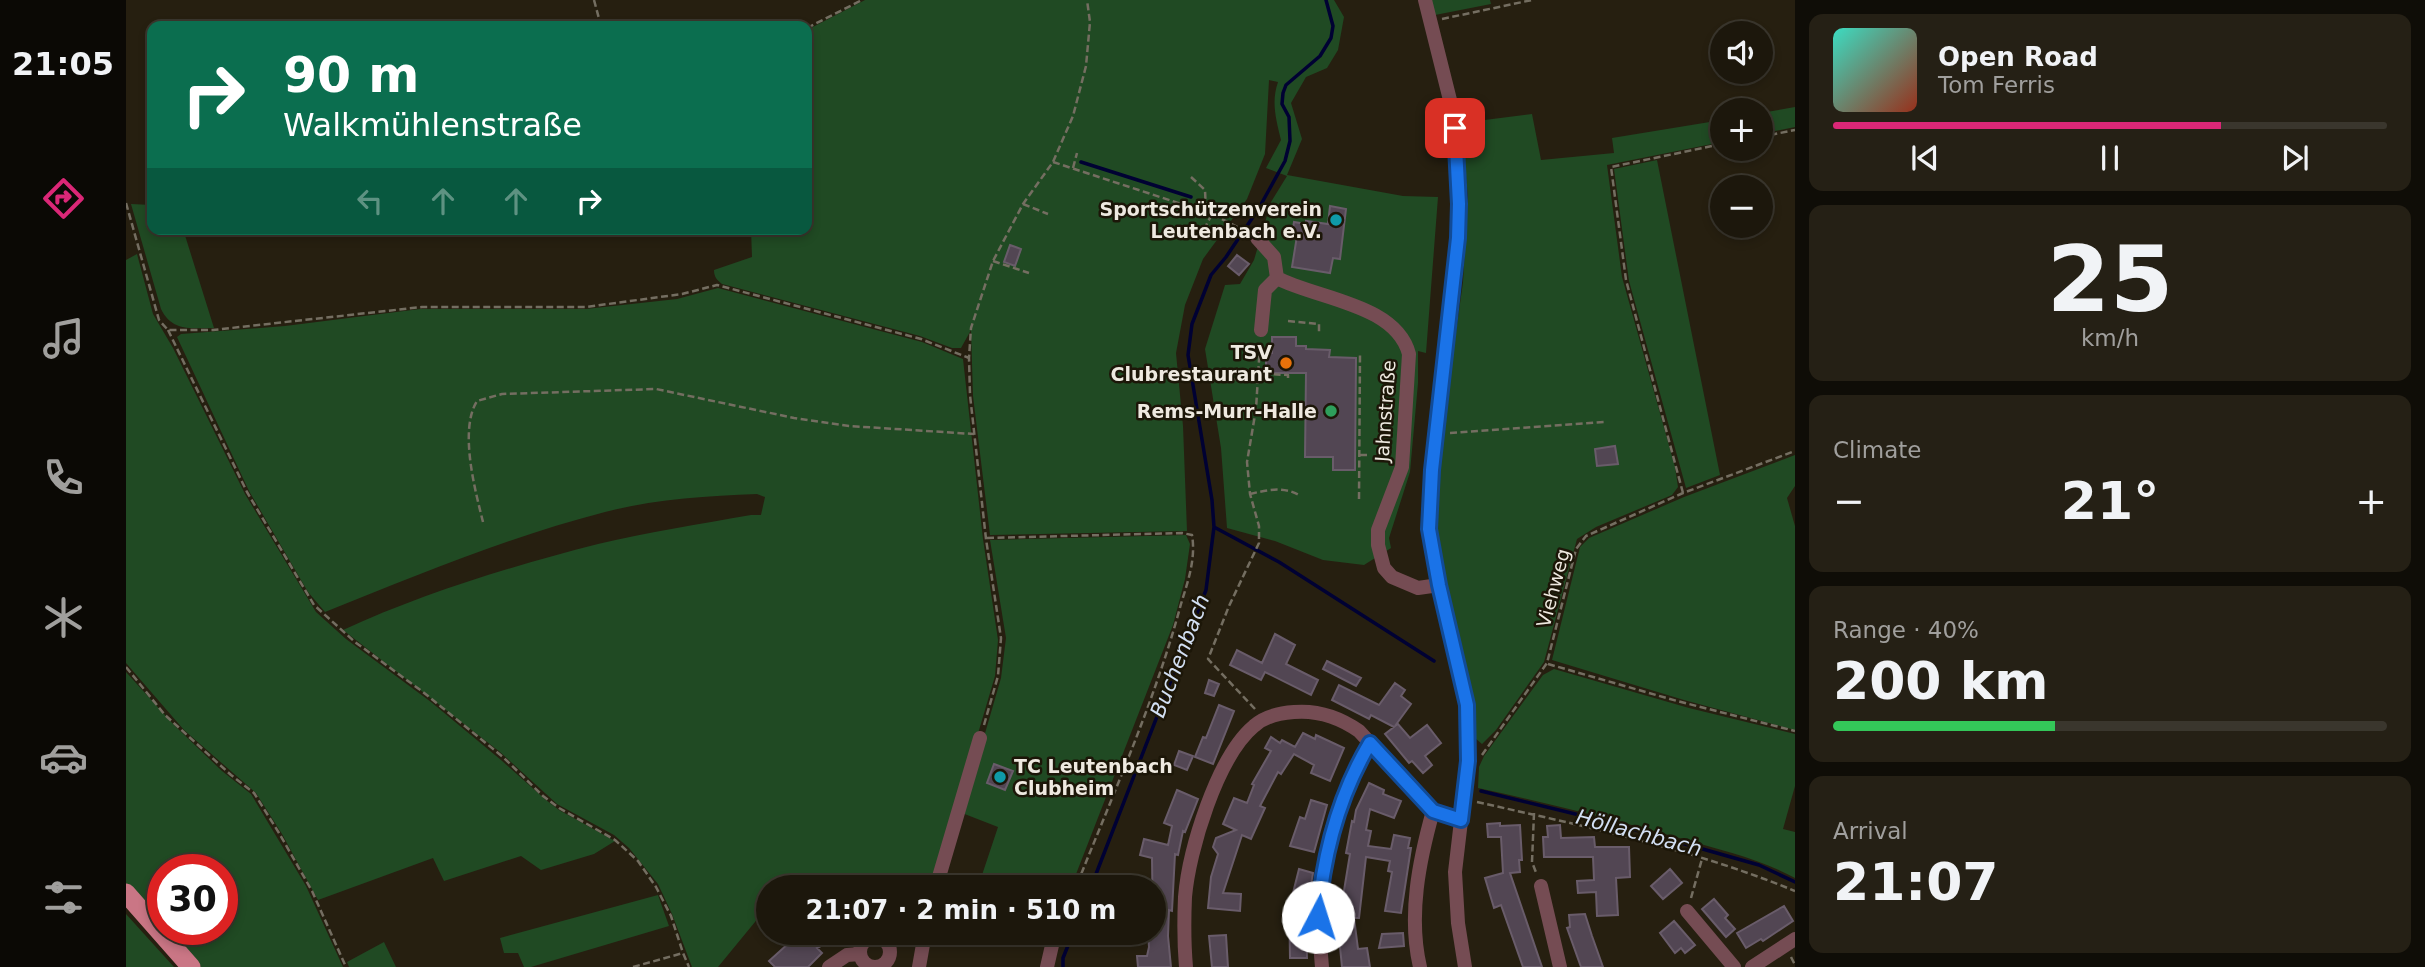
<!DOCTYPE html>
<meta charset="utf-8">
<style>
body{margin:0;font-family:"DejaVu Sans",sans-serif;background:#252015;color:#f1f3f6;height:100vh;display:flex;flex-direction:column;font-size:26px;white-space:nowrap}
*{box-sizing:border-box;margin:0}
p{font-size:23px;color:#a09f9d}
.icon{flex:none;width:38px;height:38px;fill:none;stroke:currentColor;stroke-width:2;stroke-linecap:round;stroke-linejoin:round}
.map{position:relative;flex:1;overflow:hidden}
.panel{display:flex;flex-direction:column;gap:14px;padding:14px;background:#0f0d07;width:630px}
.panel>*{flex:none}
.banner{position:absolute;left:21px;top:21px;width:665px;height:214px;border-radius:14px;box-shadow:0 4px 10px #0003,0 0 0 2px #3a362d;background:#0b6e4f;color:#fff;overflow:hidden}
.buttons{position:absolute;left:1584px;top:21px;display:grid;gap:14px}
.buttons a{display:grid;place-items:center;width:63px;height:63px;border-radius:50%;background:#1c170c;box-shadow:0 4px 10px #0003,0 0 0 2px #3a362d;font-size:35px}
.speed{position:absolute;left:21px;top:854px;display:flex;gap:14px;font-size:35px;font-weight:700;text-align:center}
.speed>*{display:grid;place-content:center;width:91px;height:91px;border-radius:50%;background:#1c170c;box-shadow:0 4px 10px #0003,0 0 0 2px #3a362d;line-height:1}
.speed .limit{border:10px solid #d22;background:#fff;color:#111}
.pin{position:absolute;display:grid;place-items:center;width:60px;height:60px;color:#fff;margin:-30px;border-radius:14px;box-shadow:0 4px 10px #0006}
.me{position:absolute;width:77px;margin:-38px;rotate:5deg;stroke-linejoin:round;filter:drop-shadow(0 0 5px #0008)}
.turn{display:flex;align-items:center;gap:24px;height:147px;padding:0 21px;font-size:32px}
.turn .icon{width:91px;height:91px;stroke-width:2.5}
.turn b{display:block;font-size:49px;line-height:60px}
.lanes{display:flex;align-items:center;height:66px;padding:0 21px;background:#0003;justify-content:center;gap:35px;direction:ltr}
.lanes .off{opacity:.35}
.big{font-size:52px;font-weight:700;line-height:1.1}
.panel .tile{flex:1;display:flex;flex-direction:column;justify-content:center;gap:10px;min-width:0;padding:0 24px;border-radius:14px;background:#252015}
.panel .dial{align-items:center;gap:0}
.dial b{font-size:91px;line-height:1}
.song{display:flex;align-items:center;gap:21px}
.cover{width:84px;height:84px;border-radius:10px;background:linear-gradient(135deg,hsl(170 70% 55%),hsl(10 70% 35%))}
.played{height:7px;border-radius:4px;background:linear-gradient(90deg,#db2777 70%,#3a362d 70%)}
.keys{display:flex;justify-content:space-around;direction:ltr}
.heat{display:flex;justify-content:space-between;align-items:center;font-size:38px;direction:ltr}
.charge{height:10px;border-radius:5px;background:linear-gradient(90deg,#34c759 40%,#3a362d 0)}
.trip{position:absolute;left:630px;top:875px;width:410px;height:70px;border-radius:35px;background:#1c170c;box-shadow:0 4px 10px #0003,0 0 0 2px #3a362d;font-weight:700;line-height:70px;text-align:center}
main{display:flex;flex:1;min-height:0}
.tabs{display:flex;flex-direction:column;width:126px;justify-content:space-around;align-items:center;background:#0b0905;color:#a09f9d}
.tabs .icon{width:49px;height:49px}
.tabs .active{color:#db2777}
.tabs b{font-size:32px;color:#f1f3f6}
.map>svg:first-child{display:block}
.green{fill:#204a23}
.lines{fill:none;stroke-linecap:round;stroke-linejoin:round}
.stream{stroke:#000133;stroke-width:3.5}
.building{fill:#524653;stroke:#695c6a;stroke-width:2}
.path{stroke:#746e61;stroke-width:2.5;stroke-dasharray:7 3.5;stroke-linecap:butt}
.minor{stroke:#754c53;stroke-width:14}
.major{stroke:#ca7685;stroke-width:19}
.route-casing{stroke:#114b97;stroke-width:18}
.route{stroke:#1a73e8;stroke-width:12}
.culture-dot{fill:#0f9aa8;stroke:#1c1608;stroke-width:2.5}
.food-dot{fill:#e8710a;stroke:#1c1608;stroke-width:2.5}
.leisure-dot{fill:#2e9e5b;stroke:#1c1608;stroke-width:2.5}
.labels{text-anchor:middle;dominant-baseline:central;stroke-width:5;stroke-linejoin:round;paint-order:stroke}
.poi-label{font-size:19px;font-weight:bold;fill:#eee9e0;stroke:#1c1608;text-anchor:end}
.street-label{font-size:19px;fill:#eee9e0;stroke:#1c1608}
.water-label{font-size:21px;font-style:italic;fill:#d3e0f4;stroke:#1c1608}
</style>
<main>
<nav class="tabs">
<b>21:05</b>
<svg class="icon active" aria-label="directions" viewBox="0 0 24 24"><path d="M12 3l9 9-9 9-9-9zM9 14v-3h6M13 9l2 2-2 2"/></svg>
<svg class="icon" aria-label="music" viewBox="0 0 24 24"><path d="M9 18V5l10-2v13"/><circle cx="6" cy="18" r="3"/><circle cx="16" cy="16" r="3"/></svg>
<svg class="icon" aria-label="phone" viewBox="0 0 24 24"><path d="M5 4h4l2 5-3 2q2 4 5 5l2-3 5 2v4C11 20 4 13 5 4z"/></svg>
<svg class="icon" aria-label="climate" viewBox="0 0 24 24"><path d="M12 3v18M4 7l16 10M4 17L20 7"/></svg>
<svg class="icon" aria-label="car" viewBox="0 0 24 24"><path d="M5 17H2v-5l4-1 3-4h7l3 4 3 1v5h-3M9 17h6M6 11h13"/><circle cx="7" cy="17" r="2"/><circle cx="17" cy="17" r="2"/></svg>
<svg class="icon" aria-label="filters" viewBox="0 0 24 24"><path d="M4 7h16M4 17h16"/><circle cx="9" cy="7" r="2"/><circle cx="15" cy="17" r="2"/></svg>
</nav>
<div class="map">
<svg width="1669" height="967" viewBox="0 0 1669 967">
<rect width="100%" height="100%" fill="#261f10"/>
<path class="green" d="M739,0H1208L1218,17L1212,50L1201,68L1180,77L1165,103L1176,139L1161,175L1277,196L1312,197L1300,353L1292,351V383L1284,472L1263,538L1265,548L1238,565L1197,560L1149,541L1101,528L1095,448L1079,349L1099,285L1114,284L1128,260L1145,202L1161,176L1140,168L1155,140C1150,119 1145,102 1152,82L1143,80L1139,154L1121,199L1077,259L1059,305L1050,353L1057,426L1061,531L864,535L847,396L845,330L835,348H826L794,336L596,284C591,280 588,277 588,270L626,257L625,229H681V30Z
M1305,0H1364L1365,4L1309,15Z
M1669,107V127L1635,134V113Z
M1406,114L1415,160L1488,153L1486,138L1596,120V142L1481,165L1496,277L1549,467L1552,487L1546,495L1470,527L1451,539L1418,662L1370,730L1356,744L1349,738L1345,701L1316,570L1310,527V499L1320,404L1337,282L1342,197L1335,123Z
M1531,160L1594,475L1560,488L1503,281L1488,169Z
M5,204L26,205V229H57L88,328C66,328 46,332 35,309Z
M11,254L27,314L47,348L119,494L190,612L220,639L305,702L375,760L420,800L433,810L489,841L468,854L415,870L395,856L318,881L307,858L192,900L156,834L130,793L58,730L0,663V260Z
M592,288L796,342L837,359L857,539L872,640L869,676L810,876H804L802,887H728L722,875L678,887H642V906L592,967H566L546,914L532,884L503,848L488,835L431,804L374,752L217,630C298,593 386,566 472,544C522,532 574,524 625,515H635L639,497L631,494C580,496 528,499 479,512C382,537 291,575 199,612L182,592L123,491L51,337L55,334L159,326L294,309H460L551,299Z
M1669,455V486L1661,498L1669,526V730L1558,700L1426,660L1454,547L1463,538L1558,497Z
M1060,535L1064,544L1059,579L1047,625L945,887H852L872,827L836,813L875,678L880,638L864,540Z
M1428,669L1563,708L1669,734V786L1657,829L1669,832V878C1634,859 1595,850 1557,839C1489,820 1421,803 1352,788L1353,767L1358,756L1417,675Z
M0,672L48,725L96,771L125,794L180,886L217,967H73L42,929H96V870H37V923L0,883Z
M532,895L543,926L405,967H398L392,953H378L374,938Z
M0,914L48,967H0Z
M748,933H792L789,945Z
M258,942L270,967H223L221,962Z"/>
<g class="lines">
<path class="stream" d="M955,162L1065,197
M1088,527L1153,562L1308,661
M1355,791L1478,821L1633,865L1669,882
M965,887L1080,590L1088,527L1086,500L1062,355L1066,324L1085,275L1100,257L1133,208L1159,161L1164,141L1163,117L1156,104L1157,93L1160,85L1194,56L1205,38L1207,26L1200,0
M937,967V958L947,933"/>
</g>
<path class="building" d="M1204,206L1220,209L1214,259L1207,258L1204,273L1166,267L1171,236L1166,235L1168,222L1180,224V221L1202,224Z
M884,245L895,249L889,266L878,262Z
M1111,255L1123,264L1113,275L1102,266Z
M1146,337H1170V346H1180V349L1204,350L1203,357L1230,358L1229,470H1207V457H1179L1180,373H1140V353H1146Z
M1489,446L1492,464L1471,466L1469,449Z
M1149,634L1169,645L1160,664L1192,680L1185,695L1139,672L1135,680L1104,665L1111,650L1136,663Z
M1201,661L1235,678L1230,686L1197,669Z
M1083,680L1093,684L1088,696L1079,693Z
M1269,683L1279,690L1275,696L1285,704L1269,726L1272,724L1284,738L1301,725L1315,743L1299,756L1306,765L1297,773L1286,761L1283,763L1259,734L1268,727L1245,715L1243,719L1206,700L1213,685L1253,705Z
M1093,705L1108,711L1087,764L1069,757L1077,737L1080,738Z
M1177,733L1189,739L1190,735L1218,748L1204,781L1185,773L1188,765L1168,754L1155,774L1152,772L1134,806L1139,808L1125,839L1116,835L1097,893L1115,894L1114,911L1082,908L1085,877L1092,854L1087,847L1090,838L1110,830L1097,824L1108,798L1121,803L1128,785L1126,784L1145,751L1139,748L1145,737L1154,743L1156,740L1169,747Z
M1053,751L1067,756L1061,770L1048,765Z
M868,764L887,771L879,790L861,783Z
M1243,783L1258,790L1257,794L1275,801L1268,818L1244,809L1240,830L1245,831L1242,846L1265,849L1268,835L1284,838L1282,848H1285L1275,913L1259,911L1266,872L1262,871L1264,861L1240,857L1233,918H1228L1232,949L1241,948L1244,967H1216L1212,927L1224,854L1220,853L1226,821L1228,822L1230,810Z
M1051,790L1072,799L1059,832L1057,831L1052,855L1049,854L1046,911L1043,910L1042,936L1045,967H1012L1011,956H1021L1023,947L1022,933H1027L1026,858L1014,855L1018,839L1042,845L1046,826L1038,823Z
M1185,800L1201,805L1188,852L1164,846L1174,817L1179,819Z
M1374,823V826L1394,825L1396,860H1393L1394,872L1384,873L1416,967H1397L1375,905L1368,908L1359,878L1377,873L1375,837H1362L1361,824Z
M1434,825L1435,838L1468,837L1469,847H1503L1504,877L1490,878L1492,915L1471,916L1470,892L1452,893L1451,881L1468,880L1467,857H1418L1417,837H1422L1421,826Z
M1173,869L1187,873L1180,914L1181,958H1164L1163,900L1165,901Z
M1544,869L1556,883L1537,899L1525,886Z
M1588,899L1602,915L1599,918L1609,929L1600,937L1576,909Z
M1658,906L1667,921L1637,941L1635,939L1620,948L1611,933Z
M1459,914L1466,936L1477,967H1455L1441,928L1444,927L1443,915Z
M1548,921L1569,945L1559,953L1555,948L1549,953L1534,933Z
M674,933H720L691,948L696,953L682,967H649L643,961Z
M1277,933L1278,946L1253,948L1256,934Z
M1100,935L1102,967H1086L1083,936Z"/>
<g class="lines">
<path class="path" d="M468,0L475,26
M1316,19L1406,0
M681,28L736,0
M1634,137L1669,130
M927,162L1086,214L1121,232
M947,168L951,153
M1065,177L1079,190L1080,212
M0,203L33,320L42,330H87L296,307H460L556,294L591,285L795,339L843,358
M897,204L922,214
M1073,239L1086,214
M867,261L903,273
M1162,321L1193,324V333
M42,330L121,492L188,605L229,642L297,692L377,757L417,796L433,808L489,840L512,861L530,887L545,916L557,953
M1108,380L1117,373H1122L1162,375V381
M1324,433L1478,422
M1234,455H1243
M1557,493L1500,280L1485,167L1596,144
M1124,494C1141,490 1157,486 1173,495
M1233,499L1234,355
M357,522C349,490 333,430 351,401L376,394L530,389L668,418L723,426L848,434
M861,538L1056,533L1066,535C1070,559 1062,581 1055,604C1029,701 987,794 950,887
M1422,664L1551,701L1669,731
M0,667L39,715L105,775L128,793L153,833L186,891L220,967
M1129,709L1082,659L1103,606L1133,543V526L1124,494L1121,462L1130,409L1134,344
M858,725L872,676L875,638L860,539L844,395L843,358L845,328L867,261L897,204L927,162L947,116L960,66L964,22L961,0
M1356,755L1421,663L1450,549L1460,536L1557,493L1669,451
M1351,802C1458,826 1567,849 1669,891
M1408,813L1406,862L1411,875
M826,879L847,887
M1565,898L1576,859
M1665,957L1669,965
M507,967L557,953L563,967"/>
<path class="minor" d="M1299,0L1327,112L1331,144L1332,238L1306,470L1303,529L1313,585L1341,705L1342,761L1329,872L1332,923L1339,967
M1131,238L1148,257L1151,278
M1151,278C1191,299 1270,304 1283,354L1276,467L1252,530V545L1258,568L1266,577L1292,588L1313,585
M1135,330L1139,290L1151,278
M1415,886L1434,967
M810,887L854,738
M1561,911L1608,967
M734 952a15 15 0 1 1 30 0a15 15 0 1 1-30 0Z
M703,967L721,955L734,954
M793,967L799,933
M921,967L927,941
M1060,967C1058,944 1058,920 1059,897C1063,850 1091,757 1128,726C1139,716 1153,713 1168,712C1192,710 1213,717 1233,731L1307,811L1335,820
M1196,967C1187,884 1201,815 1244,743
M1294,967C1282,916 1293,861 1307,811
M1626,967L1669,939"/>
<path class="major" d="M0,893L65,967"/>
</g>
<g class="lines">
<defs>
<path id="route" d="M1192,917C1197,855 1212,797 1244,743L1307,811L1335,820L1342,761L1341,705L1313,585L1303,529L1306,470L1332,238L1333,204L1329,128"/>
</defs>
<use href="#route" class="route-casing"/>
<use href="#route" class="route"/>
</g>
<g class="culture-dot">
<circle cx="1210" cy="220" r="7"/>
<circle cx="874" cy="777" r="7"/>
</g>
<circle class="food-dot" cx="1160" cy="363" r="7"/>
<circle class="leisure-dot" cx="1205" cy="411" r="7"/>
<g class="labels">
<g class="poi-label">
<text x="1196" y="209">Sportschützenverein<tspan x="1196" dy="22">Leutenbach e.V.</tspan></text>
<text x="1146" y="352">TSV<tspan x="1146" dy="22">Clubrestaurant</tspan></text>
<text x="1191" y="411">Rems-Murr-Halle</text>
<text x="888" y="766" text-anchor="start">TC Leutenbach<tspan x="888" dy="22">Clubheim</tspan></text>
</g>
<g class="street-label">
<text transform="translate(1259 411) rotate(-86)">Jahnstraße</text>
<text transform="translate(1427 588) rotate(-75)">Viehweg</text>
</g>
<g class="water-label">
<text transform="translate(1054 656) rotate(-69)">Buchenbach</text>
<text transform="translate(1513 833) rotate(15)">Höllachbach</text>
</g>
</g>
</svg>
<div class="buttons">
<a><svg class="icon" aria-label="sound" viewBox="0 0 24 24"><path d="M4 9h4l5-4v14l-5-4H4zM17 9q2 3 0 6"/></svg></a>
<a>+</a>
<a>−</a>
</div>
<div class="speed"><div class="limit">30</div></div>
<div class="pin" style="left:1329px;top:128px;background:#d93025"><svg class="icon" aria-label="arrive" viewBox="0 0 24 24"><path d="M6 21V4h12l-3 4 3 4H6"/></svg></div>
<svg class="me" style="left:1192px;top:917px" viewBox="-20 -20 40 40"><circle r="19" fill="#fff"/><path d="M0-13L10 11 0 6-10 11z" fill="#1a73e8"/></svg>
<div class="trip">21:07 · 2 min · 510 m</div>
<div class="banner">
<div class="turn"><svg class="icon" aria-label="right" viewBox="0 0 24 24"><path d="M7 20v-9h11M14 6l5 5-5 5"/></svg><div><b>90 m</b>Walkmühlenstraße</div></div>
<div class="lanes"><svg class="icon off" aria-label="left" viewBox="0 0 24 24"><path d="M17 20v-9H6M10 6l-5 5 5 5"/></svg><svg class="icon off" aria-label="ahead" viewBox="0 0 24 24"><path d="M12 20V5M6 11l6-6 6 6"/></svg><svg class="icon off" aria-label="ahead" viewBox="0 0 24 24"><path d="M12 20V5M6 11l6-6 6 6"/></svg><svg class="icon" aria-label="right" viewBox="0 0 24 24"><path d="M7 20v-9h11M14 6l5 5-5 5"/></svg></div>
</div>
</div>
<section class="panel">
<div class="tile">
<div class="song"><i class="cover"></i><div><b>Open Road</b><p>Tom Ferris</p></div></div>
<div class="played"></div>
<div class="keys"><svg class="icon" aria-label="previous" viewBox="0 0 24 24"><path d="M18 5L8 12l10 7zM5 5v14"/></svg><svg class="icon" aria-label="pause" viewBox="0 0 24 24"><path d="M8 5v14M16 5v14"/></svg><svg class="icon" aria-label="next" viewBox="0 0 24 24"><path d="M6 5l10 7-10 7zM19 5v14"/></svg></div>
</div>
<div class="tile dial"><b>25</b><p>km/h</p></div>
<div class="tile"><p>Climate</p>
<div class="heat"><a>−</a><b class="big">21°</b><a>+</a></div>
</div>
<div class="tile"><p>Range · 40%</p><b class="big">200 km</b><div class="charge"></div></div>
<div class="tile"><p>Arrival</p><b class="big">21:07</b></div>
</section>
</main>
